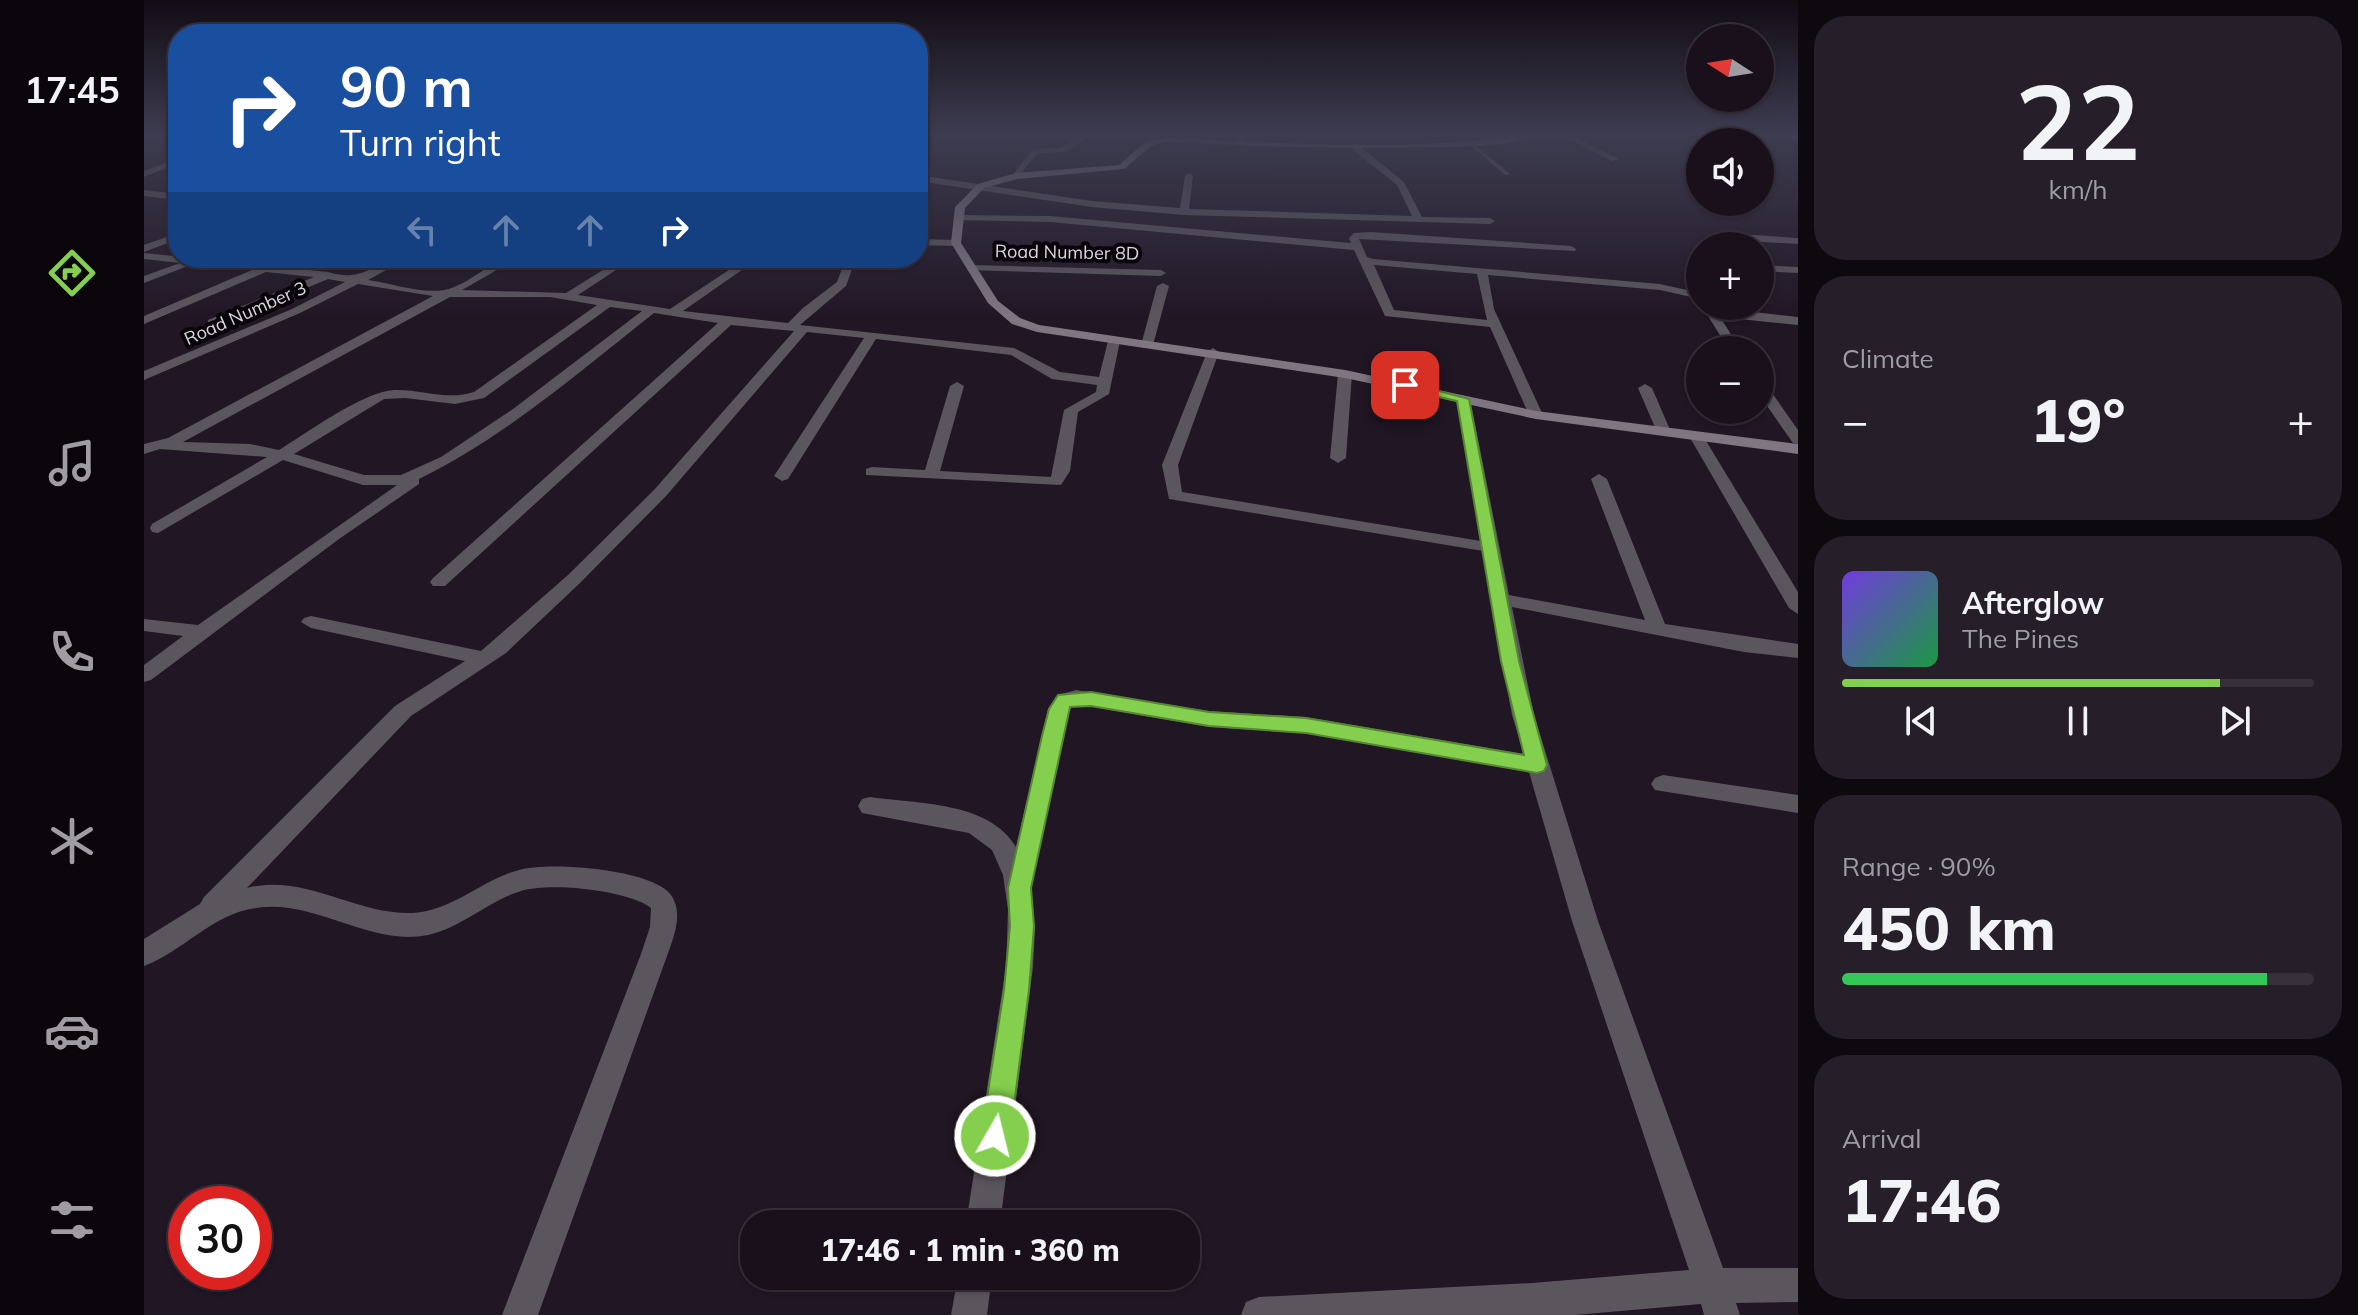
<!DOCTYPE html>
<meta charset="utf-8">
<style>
body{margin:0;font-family:Mulish,sans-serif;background:#261e28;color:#f1f3f6;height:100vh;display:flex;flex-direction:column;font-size:30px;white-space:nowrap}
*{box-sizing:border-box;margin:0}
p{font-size:26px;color:#9f9da3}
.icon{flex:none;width:44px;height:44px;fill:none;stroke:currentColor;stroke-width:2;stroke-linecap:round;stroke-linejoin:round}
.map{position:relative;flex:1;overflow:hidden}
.sheet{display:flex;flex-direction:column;gap:16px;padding:16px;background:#0e090f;width:560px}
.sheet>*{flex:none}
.banner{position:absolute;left:24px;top:24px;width:760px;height:244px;border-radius:32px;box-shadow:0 2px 6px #0004,0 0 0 2px #37303a;background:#1a4fa0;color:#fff;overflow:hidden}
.needle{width:52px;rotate:282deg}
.fabs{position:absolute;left:1542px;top:24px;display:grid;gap:16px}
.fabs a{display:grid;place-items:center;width:88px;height:88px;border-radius:50%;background:#19101b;box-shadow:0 2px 6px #0004,0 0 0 2px #37303a;font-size:40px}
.speed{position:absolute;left:24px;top:1186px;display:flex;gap:16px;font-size:40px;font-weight:700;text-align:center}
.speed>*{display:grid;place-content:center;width:104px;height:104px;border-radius:50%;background:#19101b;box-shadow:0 2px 6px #0004,0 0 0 2px #37303a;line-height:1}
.speed .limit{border:12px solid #d22;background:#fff;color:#111}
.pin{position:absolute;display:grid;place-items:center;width:68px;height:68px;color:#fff;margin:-34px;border-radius:16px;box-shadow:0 4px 12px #0006}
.me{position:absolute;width:88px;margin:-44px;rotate:8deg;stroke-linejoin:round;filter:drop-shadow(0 0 6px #0008)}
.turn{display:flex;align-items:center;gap:28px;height:168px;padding:0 40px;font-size:36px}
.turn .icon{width:104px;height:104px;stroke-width:2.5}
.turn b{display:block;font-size:56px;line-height:68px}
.lanes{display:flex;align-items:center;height:76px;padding:0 40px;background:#0003;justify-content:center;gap:40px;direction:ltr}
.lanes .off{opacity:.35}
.big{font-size:60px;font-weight:800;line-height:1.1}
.sheet .tile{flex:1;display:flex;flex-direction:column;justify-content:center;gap:12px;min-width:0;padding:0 28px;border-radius:32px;background:#261e28}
.sheet .dial{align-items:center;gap:0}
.dial b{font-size:104px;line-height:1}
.song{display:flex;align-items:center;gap:24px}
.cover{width:96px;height:96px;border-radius:12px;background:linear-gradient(135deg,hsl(260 70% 55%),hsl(140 70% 35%))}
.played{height:8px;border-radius:4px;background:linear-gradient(90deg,#84cf4d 80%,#37303a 80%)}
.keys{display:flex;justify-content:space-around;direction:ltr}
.heat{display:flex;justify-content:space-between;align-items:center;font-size:44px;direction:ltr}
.charge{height:12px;border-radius:6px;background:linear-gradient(90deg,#34c759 90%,#37303a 0)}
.trip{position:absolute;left:596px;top:1210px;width:460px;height:80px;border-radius:32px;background:#19101b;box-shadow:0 2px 6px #0004,0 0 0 2px #37303a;font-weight:800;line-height:80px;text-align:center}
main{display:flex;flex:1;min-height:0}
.tabs{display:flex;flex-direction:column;width:144px;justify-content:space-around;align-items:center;background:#0a060b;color:#9f9da3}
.tabs .icon{width:56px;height:56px}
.tabs .selected{color:#84cf4d}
.tabs b{font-size:36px;color:#f1f3f6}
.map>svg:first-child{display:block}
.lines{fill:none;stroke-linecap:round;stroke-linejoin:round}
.lane{fill:#5b555d;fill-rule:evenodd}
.street{fill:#5b555d;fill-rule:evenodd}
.secondary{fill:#807682;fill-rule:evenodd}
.route{fill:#84cf4d;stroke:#568732;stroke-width:2}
.labels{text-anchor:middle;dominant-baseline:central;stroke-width:8;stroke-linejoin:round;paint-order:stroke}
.far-street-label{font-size:18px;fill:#ddd5df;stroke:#080409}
</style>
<main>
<nav class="tabs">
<b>17:45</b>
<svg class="icon selected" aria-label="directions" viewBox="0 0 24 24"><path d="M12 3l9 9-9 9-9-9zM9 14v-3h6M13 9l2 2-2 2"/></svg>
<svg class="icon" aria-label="music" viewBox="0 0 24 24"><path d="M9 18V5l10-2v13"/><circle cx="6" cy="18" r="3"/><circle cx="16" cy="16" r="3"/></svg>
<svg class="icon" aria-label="phone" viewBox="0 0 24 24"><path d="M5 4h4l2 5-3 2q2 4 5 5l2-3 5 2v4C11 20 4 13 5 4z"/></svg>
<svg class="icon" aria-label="climate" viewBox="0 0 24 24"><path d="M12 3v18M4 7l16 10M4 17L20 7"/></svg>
<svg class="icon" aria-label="car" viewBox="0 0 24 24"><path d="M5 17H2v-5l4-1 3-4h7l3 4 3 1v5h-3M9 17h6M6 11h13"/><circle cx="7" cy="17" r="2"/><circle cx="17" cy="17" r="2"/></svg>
<svg class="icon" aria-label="filters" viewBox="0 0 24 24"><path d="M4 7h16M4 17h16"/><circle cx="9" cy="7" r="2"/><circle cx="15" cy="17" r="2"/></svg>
</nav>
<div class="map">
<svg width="1654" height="1315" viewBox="0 0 1654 1315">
<rect width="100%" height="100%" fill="#211624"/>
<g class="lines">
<path class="lane" d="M1324,143H1328L1365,173V175H1361Z"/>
<path class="street" d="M774,133H781L774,136Z
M870,133L937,136L967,133L942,139L921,152L894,153L872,179L868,176L889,149L916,148L930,140Z
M1092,133H1100L1102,145H1096Z
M1412,133H1422L1475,159L1468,161Z
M1602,133H1611L1612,134L1608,136Z
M1207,144H1213L1260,182L1278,217L1346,218L1351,221L1346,224L1040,215L948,207L774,181V175L948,201L1036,208L1041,176L1045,173L1049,176L1045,209L1268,216L1253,185L1207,148Z
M34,158V163L0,177V171Z
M0,190L34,194V200L0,196Z
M814,215L906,216L1207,243L1205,238L1210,233L1227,232L1427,246L1432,249L1431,251L1215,239L1223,257L1229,259L1516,284L1556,293V299L1516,290L1344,275L1350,309L1399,415L1392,419L1385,415L1346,327L1241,316L1210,250L906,222L811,220ZM1230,265L1333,274L1343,320L1250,310Z
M34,233V239L0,252V245Z
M1579,233L1654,238V244L1588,240L1593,246H1582L1574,236Z
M774,239L812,240L817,243L812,246L774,245Z
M0,253L184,272C224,284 229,258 264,258L224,280C247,283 276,294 300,290C327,285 346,258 374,258L318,290L422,293L478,258H490L434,295L526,309L603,258H615L539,311L644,323L659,308L693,282L702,258H712L702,286L656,325L870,348L916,372L955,377L964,341L970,337L976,341L965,394L934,412L926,471L917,485L722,475V469L728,467L781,470L806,386L813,382L820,386L796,471L907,477L920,410L952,392L953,385L908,379L867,355L732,339L644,479L638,481L630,476L720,338L663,332L522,496L436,583L362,653L267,716L103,888C161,873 211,915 269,913C308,911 338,880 375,870C404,861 509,869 527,895C537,910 533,926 528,942L394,1315H358L497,954L506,927L507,908C484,890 406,882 377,891C344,901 319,927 284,935C225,947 172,899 112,908C68,914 40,951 0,966V939L56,904L60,897L251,706L321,661L167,628L157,622L160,618L167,616L337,651L424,575L510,490L650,331L587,325L301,586H289L286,582L289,578L574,323L510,313C435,372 361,437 275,479V484L195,539L7,680L0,682V665L39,636L0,631V619L54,625L253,485H219L139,460L14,533L8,532L6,528L8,524L123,457L16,449L0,454V444L24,438L289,296L214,284L156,313L0,380V371L148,309L201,282L184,279L72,326H64V320L170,277L122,272L0,324V316L108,270L49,264L0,283V276L36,263L0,259ZM306,297H406L453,305L330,392C303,401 278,389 250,390C220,391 163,433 135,450L106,444L39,442ZM466,307L498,311L369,409L297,457L257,475H220L150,454L240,399L261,398L311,404L340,398Z
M828,265L1017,270L1022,273L1017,276L824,270L823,268Z
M1616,265L1654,267V273L1616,271Z
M1616,278L1629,291L1616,297Z
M1019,283L1025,286L1009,345L999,348L997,345L1013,286Z
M1558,306L1654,317V325L1576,317L1597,350H1585Z
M1069,348L1075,352L1034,465L1038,492L1337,541L1312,399L1319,395L1326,399L1365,595L1501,620L1447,479L1455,474L1463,479L1521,624L1654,644V658L1600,652L1368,607L1390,715L1454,921L1579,1268H1654V1302L1592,1303L1596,1315H1560L1557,1304L1431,1315H1097L1102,1302L1115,1297L1388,1283L1545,1270L1428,921L1385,772L1162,733L1065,727L932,704L925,710L887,889L891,929L889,967L856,1224H822L862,967L864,910L859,875L848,850L825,833L718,813L714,806L718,799L726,797C773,804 845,801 872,847L904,709L914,695L932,690L1065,711L1162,717L1380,754L1368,715L1339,551L1025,499L1018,465L1063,352Z
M1201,370L1208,374L1202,458L1194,463L1186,458L1194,374Z
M1616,382L1621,383L1654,430V444L1649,443L1616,396Z
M1501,384L1508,388L1527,432L1525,435L1520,436L1513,432L1494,388Z
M1552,432L1559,436L1654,592V614L1645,608L1545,436Z
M1519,775L1654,795V813L1511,790L1507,784L1511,778Z
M814,1276H848L843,1315H807Z"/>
<path class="secondary" d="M1383,133H1399C1370,147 1328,146 1296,147C1204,150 1112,146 1020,142L1007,146L980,169L873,179L840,188L821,208L817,243L854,301L876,318L895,325L1201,370L1392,411L1654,444V454L1392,419L1201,378L893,332L868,324L844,303L807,243L811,207L834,184L872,173L975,165L1001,142L1020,138C1140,142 1265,154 1383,133Z
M1574,133L1654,136V140L1578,135Z"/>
</g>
<linearGradient id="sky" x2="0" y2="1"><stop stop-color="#120c14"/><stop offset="0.42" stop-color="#3d3c50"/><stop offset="1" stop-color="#3d3c50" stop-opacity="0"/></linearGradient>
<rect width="1654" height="317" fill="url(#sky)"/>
<path class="route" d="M1261,382L1325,399L1375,661L1403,765L1400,771L1393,773L1162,733L1065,726L947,706L926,707L887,888L890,926L885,990L866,1136L861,1146L851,1150L841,1146L837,1136L860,990L866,926L864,888L898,736L905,709L914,695L947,692L1065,712L1162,718L1380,755L1357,661L1313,401L1256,388L1255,385Z"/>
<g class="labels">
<g class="far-street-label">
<text transform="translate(923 252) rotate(1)">Road Number 8D</text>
<text transform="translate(101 313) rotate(-24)">Road Number 3</text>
</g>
</g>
</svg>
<div class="fabs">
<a><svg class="needle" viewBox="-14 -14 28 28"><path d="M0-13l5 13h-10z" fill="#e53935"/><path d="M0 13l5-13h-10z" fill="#9f9da3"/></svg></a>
<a><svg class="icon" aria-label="sound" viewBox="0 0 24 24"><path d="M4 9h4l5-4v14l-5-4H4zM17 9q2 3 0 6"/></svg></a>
<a>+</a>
<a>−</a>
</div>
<div class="speed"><div class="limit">30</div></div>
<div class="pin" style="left:1261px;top:385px;background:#d93025"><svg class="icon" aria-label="arrive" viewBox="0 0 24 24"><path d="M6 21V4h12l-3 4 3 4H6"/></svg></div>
<svg class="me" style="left:851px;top:1136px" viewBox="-20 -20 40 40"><circle r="17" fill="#84cf4d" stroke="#fff" stroke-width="3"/><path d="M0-11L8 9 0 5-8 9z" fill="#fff"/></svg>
<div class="trip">17:46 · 1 min · 360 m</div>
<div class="banner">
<div class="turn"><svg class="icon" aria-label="right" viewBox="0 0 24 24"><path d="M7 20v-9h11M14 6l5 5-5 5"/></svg><div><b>90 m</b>Turn right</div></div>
<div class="lanes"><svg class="icon off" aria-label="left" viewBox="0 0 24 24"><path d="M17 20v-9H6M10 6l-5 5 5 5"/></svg><svg class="icon off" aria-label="ahead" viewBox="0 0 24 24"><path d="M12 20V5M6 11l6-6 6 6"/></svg><svg class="icon off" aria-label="ahead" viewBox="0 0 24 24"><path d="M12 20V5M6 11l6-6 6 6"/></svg><svg class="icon" aria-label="right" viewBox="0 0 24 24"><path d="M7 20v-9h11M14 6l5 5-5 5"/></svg></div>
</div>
</div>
<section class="sheet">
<div class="tile dial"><b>22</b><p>km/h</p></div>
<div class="tile"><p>Climate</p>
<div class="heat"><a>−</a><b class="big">19°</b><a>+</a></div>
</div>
<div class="tile">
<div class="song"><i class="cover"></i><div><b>Afterglow</b><p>The Pines</p></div></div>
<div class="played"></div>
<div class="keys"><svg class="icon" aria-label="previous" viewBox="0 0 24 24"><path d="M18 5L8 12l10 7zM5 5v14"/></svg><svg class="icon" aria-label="pause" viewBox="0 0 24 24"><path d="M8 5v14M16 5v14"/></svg><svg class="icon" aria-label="next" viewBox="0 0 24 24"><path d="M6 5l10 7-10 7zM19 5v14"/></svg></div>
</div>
<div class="tile"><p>Range · 90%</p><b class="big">450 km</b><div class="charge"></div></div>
<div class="tile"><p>Arrival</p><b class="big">17:46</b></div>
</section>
</main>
